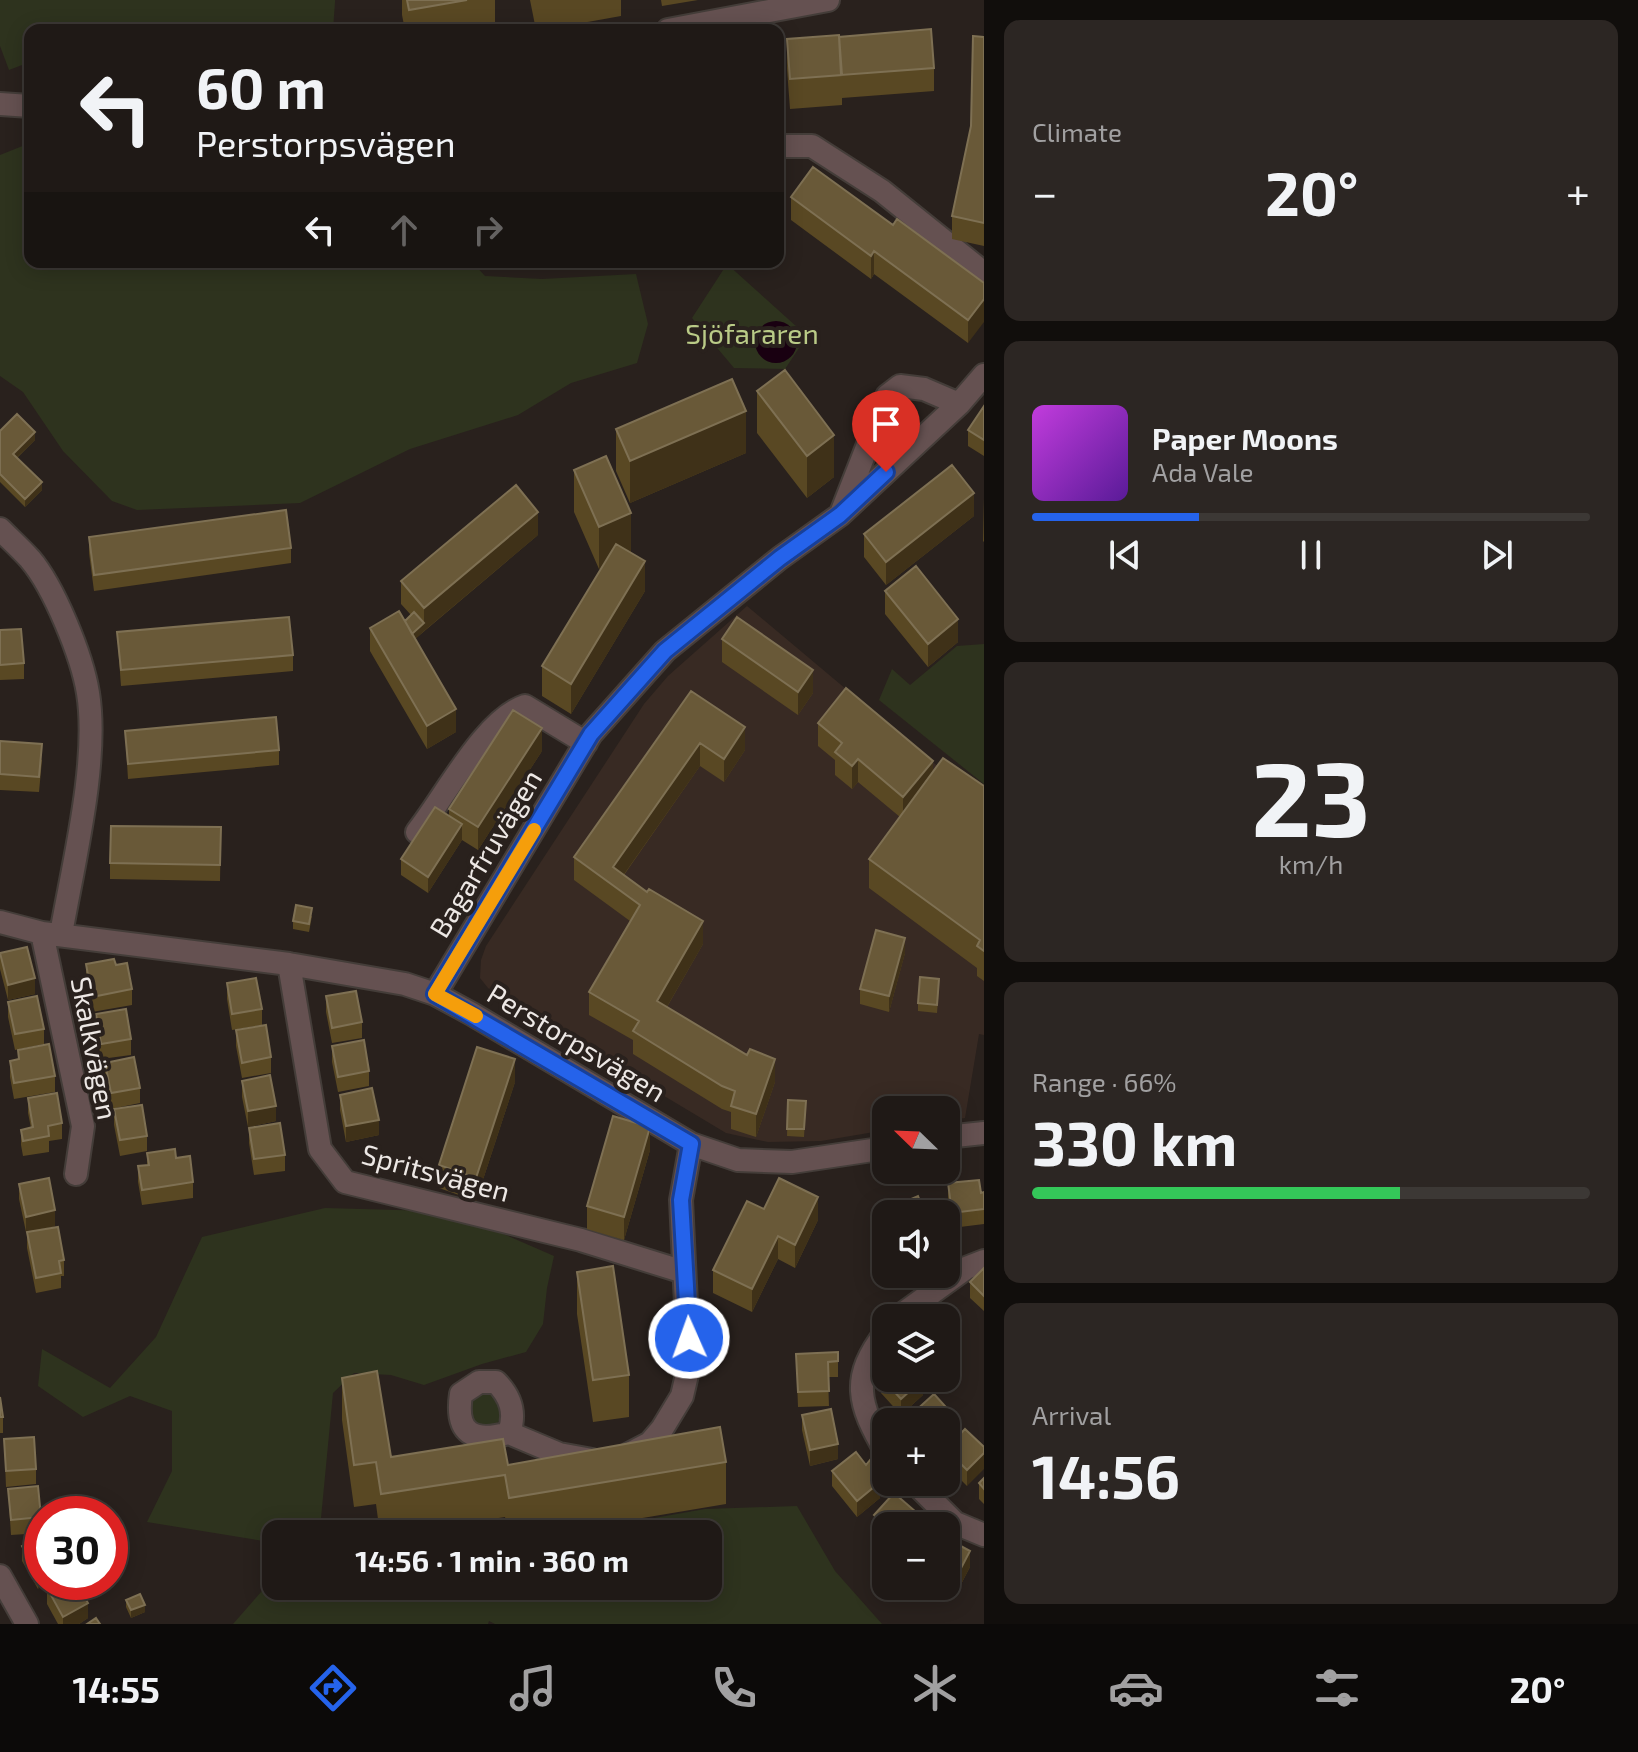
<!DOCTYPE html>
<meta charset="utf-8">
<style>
body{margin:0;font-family:"Exo 2",sans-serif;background:#2c2623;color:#f1f3f6;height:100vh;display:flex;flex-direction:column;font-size:30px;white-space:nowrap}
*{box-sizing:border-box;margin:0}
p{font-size:26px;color:#a1a0a1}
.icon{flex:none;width:44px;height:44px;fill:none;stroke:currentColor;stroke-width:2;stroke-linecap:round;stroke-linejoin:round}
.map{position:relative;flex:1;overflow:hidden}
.drawer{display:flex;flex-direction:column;gap:20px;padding:20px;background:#110e0c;width:654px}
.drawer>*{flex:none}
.hud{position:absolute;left:24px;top:24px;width:760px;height:244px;border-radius:16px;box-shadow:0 4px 20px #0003,0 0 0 2px #3c3835;background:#1f1916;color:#f1f3f6;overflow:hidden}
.needle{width:52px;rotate:293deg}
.controls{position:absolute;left:872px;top:1096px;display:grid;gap:16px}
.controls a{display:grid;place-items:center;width:88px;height:88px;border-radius:16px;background:#1f1916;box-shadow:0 4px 20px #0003,0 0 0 2px #3c3835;font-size:40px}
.speed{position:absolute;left:24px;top:1496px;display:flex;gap:16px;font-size:40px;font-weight:700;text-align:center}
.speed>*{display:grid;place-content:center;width:104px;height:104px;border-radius:50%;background:#1f1916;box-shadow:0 4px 20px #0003,0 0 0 2px #3c3835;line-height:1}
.speed .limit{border:12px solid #d22;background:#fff;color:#111}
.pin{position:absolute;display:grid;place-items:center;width:68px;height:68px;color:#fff;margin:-82px -34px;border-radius:50% 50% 50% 0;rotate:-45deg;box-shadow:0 0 8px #0007}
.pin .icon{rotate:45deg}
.me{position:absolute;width:88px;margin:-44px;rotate:358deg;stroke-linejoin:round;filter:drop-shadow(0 0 6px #0008)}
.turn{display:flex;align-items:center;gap:28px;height:168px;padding:0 40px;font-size:36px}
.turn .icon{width:104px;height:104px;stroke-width:2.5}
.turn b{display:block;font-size:56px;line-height:68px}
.lanes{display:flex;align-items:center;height:76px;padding:0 40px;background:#0003;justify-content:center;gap:40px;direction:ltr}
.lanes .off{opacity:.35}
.big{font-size:60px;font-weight:700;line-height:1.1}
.drawer .tile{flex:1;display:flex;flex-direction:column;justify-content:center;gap:12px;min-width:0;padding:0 28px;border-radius:16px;background:#2c2623}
.drawer .dial{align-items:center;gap:0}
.dial b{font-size:104px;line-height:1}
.song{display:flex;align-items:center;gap:24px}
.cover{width:96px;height:96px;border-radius:12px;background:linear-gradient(135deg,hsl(290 70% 55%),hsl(270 70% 35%))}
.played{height:8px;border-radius:4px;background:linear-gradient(90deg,#2563eb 30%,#3c3835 30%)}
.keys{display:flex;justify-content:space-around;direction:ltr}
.heat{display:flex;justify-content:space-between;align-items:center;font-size:44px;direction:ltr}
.charge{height:12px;border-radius:6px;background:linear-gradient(90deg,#34c759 66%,#3c3835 0)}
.trip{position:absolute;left:262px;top:1520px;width:460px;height:80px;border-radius:16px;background:#1f1916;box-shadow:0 4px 20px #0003,0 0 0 2px #3c3835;font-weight:700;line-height:80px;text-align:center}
.menu{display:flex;height:128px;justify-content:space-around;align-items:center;background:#0c0a09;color:#a1a0a1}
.menu .icon{width:56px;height:56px}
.menu .current{color:#2563eb}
.menu b{font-size:36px;color:#f1f3f6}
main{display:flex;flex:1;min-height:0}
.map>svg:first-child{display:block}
.built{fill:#382a23}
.green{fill:#2e331e}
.water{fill:#190011}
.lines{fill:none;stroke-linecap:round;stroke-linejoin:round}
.minor-casing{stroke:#443d39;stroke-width:26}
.minor{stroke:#655151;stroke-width:22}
.wall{fill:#594823}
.shaded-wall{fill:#3f3118}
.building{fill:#695938;stroke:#7e7053;stroke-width:2}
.route-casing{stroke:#184099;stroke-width:20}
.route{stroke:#2563eb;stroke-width:14}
.slow{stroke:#f59e0b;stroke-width:14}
.labels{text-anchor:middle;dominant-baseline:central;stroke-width:8;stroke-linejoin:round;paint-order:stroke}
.park-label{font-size:28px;fill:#bacb87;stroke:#29211d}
.street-label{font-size:28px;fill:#ede8e5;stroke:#29211d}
</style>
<main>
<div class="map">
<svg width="984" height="1624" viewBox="0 0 984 1624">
<rect width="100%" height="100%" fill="#29211d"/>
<path class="built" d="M747,606L984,805V1035L979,1034L965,1118L946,1121V1110H886V1130L821,1141L768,1142L726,1133L509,1003L488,988L480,978L481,960L486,946L644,704L668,676Z"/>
<path class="green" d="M0,0H335V2L333,30H30V62L9,70L0,46Z
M30,143V262H472L485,276L542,279L636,274L648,324L637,363L571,383L518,415L410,449L300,503L137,510L112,501L63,451L23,392L0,376V155Z
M727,264L807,336L785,369L734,368L692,318Z
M984,644V784L879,700L892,669L910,685L957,646Z
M325,1208L433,1211L506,1235L554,1256L547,1288L543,1324L526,1352L482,1364L424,1385L391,1375L354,1373L333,1393L321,1518L342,1534H276V1543L147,1522L172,1471V1411L130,1396L83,1417L38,1386L42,1349L110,1388L156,1337L202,1237Z
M469 1410a17 17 0 1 1 34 0a17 17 0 1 1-34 0Z
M797,1506L835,1571L882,1624H495L489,1621L488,1624H233L276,1575V1586H708V1534H564L705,1509Z"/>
<path class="water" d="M755 342a21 21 0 1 1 42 0a21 21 0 1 1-42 0Z"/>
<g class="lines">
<defs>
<path id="minor" d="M668,30L828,0
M0,104L30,106
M778,146H812L882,191L984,273
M842,511L887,396L900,386L924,389L959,404
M0,529C10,539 21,549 30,559C54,587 82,656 88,693C99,761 73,865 61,934
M417,832C445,797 484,720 525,706L586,743
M0,922L42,933L289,964L405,984L435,994L472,1014L691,1144L738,1160L792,1162L886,1148
M42,933L83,1126L76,1174
M289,964L320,1149L345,1182L581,1240L684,1272
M435,994L591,734L665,651L780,558L840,515L959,404L984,375
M946,1137L984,1133
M897,1318L966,1268L984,1261
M886,1332C850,1378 858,1404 886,1452
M509,1433C473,1443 455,1434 461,1394L479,1382H496C511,1397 516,1413 509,1433L559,1454L592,1460
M629,1454L650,1443L662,1429L682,1396L689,1366L681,1200L691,1144
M914,1482L955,1523L984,1535
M0,1576L27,1624"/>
</defs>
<use href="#minor" class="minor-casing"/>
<use href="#minor" class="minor"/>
</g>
<path class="wall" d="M402,0H495V30H405L402,15Z
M530,0H621V16L543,30H536Z
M661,0H698L662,6Z
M839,37L934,68V91L842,98V105L790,109L787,69V39Z
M984,37V246L952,239V216L971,126Z
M791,197L893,225L984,283L968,343L874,274L871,279L791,220Z
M497,262H553L498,269Z
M757,391L834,477L807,498L757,433Z
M984,406V456L968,446V430Z
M616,429L746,453L630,503L616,471Z
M0,431L35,440L17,458L42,490L25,507L0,482Z
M574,470L631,552L645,591L571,714L542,696V666L602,568L599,569L574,512Z
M984,498V542L983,541Z
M974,516L886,585L864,557V534Z
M538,535L415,639L456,732L427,749L370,651V628L405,621L411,615L401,604V581Z
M89,537L291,548V563L94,591L89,553Z
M885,591L958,642L928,667L885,614Z
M0,630L24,663V679L0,680Z
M117,632L293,655V671L121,686Z
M722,639L813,693L798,715L722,662Z
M691,691L745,750L724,782L700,766L624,875L703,944L667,1007L775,1082L756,1137L731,1129V1112L722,1109L633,1054V1040L589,1015V992L630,921L574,880V857Z
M818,723L933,772L984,786V981L977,976V968L869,888V859L900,817L858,782L852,789L835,775V760L818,746Z
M125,731L279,750V765L128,779Z
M0,741L42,760L39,792L0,790Z
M542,751L478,850L462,840L428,893L401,875V859L449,816V809Z
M221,827L220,881L110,879V863Z
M312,916L309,932L293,929V921Z
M0,953L35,994L8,1000L0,969Z
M905,953L889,1012L860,1004V989Z
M86,964L116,965L132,989V1005L92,1012L86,980Z
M227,983L262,1009V1025L232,1030L227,999Z
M939,987L937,1013L918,1011V1003Z
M326,996L362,1022V1038L332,1043L326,1012Z
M8,1002L44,1029V1044L15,1050L8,1017Z
M96,1014L131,1039V1055L101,1059L96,1029Z
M236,1030L271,1057V1073L242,1078L236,1046Z
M332,1046L369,1071V1086L338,1092L332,1062Z
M18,1050L55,1076V1092L14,1099L10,1077V1061L18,1060Z
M105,1063L140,1088V1103L111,1109L105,1078Z
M242,1081L276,1121L248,1127L242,1097Z
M515,1082L476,1201L439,1188V1165Z
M340,1095L379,1135L346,1142L340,1110Z
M28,1098L62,1123V1139L49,1141V1152L23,1156L21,1145V1130L31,1128L28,1113Z
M788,1100L806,1101L804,1137L787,1136Z
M114,1109L147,1136V1151L120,1156L114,1125Z
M249,1128L285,1155V1171L254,1175L249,1143Z
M650,1150L624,1240L587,1229V1206Z
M147,1153L176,1158L193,1182V1198L142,1205L138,1182V1166L147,1165Z
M948,1183L981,1193L984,1192V1224L952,1228L948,1199Z
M19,1184L55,1226L26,1232L19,1199Z
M764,1209L818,1220L795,1268L778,1259L752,1312L713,1293V1270Z
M27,1232L64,1260V1276H61V1288L36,1293L27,1248Z
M984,1268V1311L970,1298V1282Z
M577,1272L629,1375V1417L593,1422L577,1314Z
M838,1352V1377H828L829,1406L798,1407L796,1354Z
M881,1377L923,1395L901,1415L881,1393Z
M342,1378L391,1457L508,1465L726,1462V1504L547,1534H508L505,1517L397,1534H380L376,1504L354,1507L342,1420Z
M934,1394L954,1416V1432L946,1439V1422H913V1413Z
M0,1397L3,1417V1433H0Z
M802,1415L838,1459L810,1466L802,1430Z
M4,1439L36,1469V1484L6,1487Z
M984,1447L967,1486L946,1465V1449Z
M832,1471L878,1479L880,1498L857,1517L832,1486Z
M984,1478V1504L979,1499V1483Z
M8,1489L41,1517V1533L11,1535Z
M874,1515L923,1526H886V1541L874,1531Z
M42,1533L38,1589L22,1561V1546Z
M946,1538L970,1567L957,1592L946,1586Z
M47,1588L88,1618L79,1624H58L47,1604Z
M126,1600L145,1612L131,1618L126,1607Z"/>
<path class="shaded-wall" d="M874,251V274L871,279V256Z
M984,299V322L968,343V320Z
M746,411V453L630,503V461Z
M35,432V440L13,461V454Z
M834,435V477L807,498V456Z
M42,482V490L25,507V499Z
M974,493V516L886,585V562Z
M538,512V535L424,631L407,647V639L424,623V608Z
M631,513V555L599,569V527Z
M645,561V591L571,714V684Z
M958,619V642L928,667V644Z
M813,670V693L798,715V692Z
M456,709V732L427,749V726Z
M745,727V750L724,782V759Z
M542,728V751L478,850V827Z
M700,743V766L615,887L613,867Z
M858,759V782L852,789V766Z
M933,761V784L903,820V797Z
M462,824V840L428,893V877Z
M703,921V944L657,1024V1001Z
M905,938V953L889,1012V996Z
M35,978V994L8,1000V985Z
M515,1059V1082L476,1201V1178Z
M775,1059V1082L756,1137V1114Z
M276,1106V1121L248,1127V1111Z
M379,1120V1135L346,1142V1126Z
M650,1127V1150L624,1240V1217Z
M818,1197V1220L795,1268V1245Z
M55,1210V1226L26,1232V1217Z
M778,1236V1259L752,1312V1289Z
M923,1379V1395L901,1415V1399Z
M954,1416V1432L946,1439V1424Z
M838,1444V1459L810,1466V1450Z
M984,1453V1469L967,1486V1470Z
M878,1470V1484L880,1482V1498L857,1517V1501L873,1473Z
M923,1518V1526H916Z
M970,1551V1567L957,1592V1576Z
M42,1572V1582H51L38,1589V1574Z
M88,1603V1618L79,1624H63V1617Z
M145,1605V1612L131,1618V1610Z"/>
<path class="building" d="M407,0H467L409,10Z
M931,29L934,68L841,75L839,37Z
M839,35L842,75L790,79L787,39Z
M973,36L984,37V223L952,216L971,126Z
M813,167L893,225L897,219L984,283V299L968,320L874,251L871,256L791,197Z
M785,370L834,435L807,456L757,391Z
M732,379L746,411L630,461L616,429Z
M984,406V440L968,430Z
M17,414L35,432L13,454L42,482L25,499L0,474V431Z
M606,456L631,513L599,527L574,470Z
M952,465L974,493L886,562L864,534Z
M516,485L538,512L424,608L401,581Z
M286,510L291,548L94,575L89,537Z
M616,544L645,561L571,684L542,666Z
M916,566L958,619L928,644L885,591Z
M399,611L456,709L427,726L370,628Z
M414,612L424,623L412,634L405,621Z
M289,617L293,655L121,670L117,632Z
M737,617L813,670L798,692L722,639Z
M21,629L24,663L0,665V630Z
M846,688L933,761L903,797L858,759L852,766L835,752L842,743L818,723Z
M691,691L745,727L724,759L700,743L613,867L647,892L649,889L703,921L657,1001L747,1055L750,1049L775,1059L756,1114L731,1106L735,1091L722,1086L633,1031L639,1021L589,992L640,905L574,857Z
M513,710L542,728L478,827L449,809Z
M276,717L279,750L128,764L125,731Z
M0,741L42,744L39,777L0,774Z
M943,758L984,786V951L977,946L980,940L869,859Z
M435,807L462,824L428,877L401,859Z
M111,826L221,827L220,865L110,863Z
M296,905L312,908L309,924L293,921Z
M876,930L905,938L889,996L860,989Z
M27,947L35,978L8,985L0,953Z
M114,959L116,965L127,963L132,989L92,997L86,964Z
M920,977L939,979L937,1005L918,1003Z
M256,978L262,1009L232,1014L227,983Z
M356,991L362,1022L332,1028L326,996Z
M37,996L44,1029L15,1034L8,1002Z
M126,1009L131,1039L101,1044L96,1014Z
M266,1025L271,1057L242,1063L236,1030Z
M364,1040L369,1071L338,1077L332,1046Z
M49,1044L55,1076L14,1083L10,1061L19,1059L18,1050Z
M477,1047L515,1059L476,1178L439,1165Z
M134,1057L140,1088L111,1093L105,1063Z
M270,1075L276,1106L248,1111L242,1081Z
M372,1088L379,1120L346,1126L340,1095Z
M57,1093L62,1123L48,1126L49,1136L23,1141L21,1130L33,1127L28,1098Z
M788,1100L806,1101L804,1129H787Z
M142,1105L147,1136L120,1140L114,1109Z
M613,1116L650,1127L624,1217L587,1206Z
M280,1123L285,1155L254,1159L249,1128Z
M175,1149L176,1158L190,1156L193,1182L142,1190L138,1166L149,1165L147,1153Z
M49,1178L55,1210L26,1217L19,1184Z
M779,1178L818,1197L795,1245L778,1236L752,1289L713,1270L747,1201L764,1209Z
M979,1180L981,1193L984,1192V1209L952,1213L948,1183Z
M918,1196L925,1214H892L890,1208Z
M58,1227L64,1260L59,1261L61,1273L36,1278L27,1232Z
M613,1266L629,1375L593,1380L577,1272Z
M984,1268V1296L970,1282Z
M838,1352V1361L828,1362L829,1391L798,1392L796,1354Z
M377,1371L391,1457L503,1439L508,1465L720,1427L726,1462L509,1498L505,1475L381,1494L376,1462L354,1465L342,1378Z
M886,1373V1378H921L923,1379L901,1399L881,1377Z
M934,1394L954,1416L946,1424V1422H921L913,1413Z
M0,1397L3,1417H0Z
M831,1409L838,1444L810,1450L802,1415Z
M965,1429L984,1447V1453L967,1470L946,1449Z
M34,1437L36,1469L6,1471L4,1439Z
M856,1452L866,1465L870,1460L878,1470L873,1473L880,1482L857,1501L832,1471Z
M984,1478V1489L979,1483Z
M38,1486L41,1517L11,1520L8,1489Z
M894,1493L923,1518L916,1526H886L874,1515Z
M42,1533V1572L38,1574L22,1546Z
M946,1538L970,1551L957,1576L946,1570Z
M58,1582H76L88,1603L63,1617L47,1588Z
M140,1594L145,1605L131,1610L126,1600Z
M96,1618L100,1624H87Z"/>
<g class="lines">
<defs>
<path id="route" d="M689,1338L681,1200L691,1144L435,994L591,734L665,651L780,558L840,515L886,472"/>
</defs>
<use href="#route" class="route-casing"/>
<use href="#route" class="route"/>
<path class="slow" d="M476,1016L435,994L534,830"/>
</g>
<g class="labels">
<g class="park-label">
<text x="752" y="333">Sjöfararen</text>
</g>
<g class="street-label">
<text transform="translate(485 853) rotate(-59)">Bagarfruvägen</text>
<text transform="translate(577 1042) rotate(31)">Perstorpsvägen</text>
<text transform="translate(95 1048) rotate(79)">Skalkvägen</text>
<text transform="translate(436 1172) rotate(15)">Spritsvägen</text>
</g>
</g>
</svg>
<div class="controls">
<a><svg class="needle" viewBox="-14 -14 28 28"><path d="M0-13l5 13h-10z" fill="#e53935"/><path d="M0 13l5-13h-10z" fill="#a1a0a1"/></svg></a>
<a><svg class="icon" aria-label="sound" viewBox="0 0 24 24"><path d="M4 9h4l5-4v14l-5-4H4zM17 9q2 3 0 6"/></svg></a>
<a><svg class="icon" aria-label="layers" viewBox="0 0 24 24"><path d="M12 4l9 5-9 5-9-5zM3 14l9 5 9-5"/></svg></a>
<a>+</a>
<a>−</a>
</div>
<div class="speed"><div class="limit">30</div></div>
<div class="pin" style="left:886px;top:472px;background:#d93025"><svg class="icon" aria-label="arrive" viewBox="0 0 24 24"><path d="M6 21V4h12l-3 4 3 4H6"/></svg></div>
<svg class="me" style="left:689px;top:1338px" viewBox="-20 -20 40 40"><circle r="17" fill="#2563eb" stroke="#fff" stroke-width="3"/><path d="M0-11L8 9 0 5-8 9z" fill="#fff"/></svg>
<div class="trip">14:56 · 1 min · 360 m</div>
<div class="hud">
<div class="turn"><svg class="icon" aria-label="left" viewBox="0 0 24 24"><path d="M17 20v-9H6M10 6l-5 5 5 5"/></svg><div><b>60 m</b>Perstorpsvägen</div></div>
<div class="lanes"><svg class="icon" aria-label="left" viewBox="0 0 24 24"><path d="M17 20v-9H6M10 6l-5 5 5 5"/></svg><svg class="icon off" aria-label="ahead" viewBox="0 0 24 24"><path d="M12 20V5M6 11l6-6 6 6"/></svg><svg class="icon off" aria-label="right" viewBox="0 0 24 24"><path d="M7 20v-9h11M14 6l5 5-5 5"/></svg></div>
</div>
</div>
<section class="drawer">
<div class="tile"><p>Climate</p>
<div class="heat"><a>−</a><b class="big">20°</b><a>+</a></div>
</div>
<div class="tile">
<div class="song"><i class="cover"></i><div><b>Paper Moons</b><p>Ada Vale</p></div></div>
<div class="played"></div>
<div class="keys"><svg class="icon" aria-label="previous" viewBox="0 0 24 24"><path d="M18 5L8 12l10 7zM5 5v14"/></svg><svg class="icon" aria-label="pause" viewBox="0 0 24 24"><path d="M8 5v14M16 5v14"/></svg><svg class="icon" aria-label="next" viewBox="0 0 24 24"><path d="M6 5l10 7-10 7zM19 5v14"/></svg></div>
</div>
<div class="tile dial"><b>23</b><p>km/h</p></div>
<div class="tile"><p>Range · 66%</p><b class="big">330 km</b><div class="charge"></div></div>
<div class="tile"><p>Arrival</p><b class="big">14:56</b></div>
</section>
</main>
<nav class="menu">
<b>14:55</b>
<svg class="icon current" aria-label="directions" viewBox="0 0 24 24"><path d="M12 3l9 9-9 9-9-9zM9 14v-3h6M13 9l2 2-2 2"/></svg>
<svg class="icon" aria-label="music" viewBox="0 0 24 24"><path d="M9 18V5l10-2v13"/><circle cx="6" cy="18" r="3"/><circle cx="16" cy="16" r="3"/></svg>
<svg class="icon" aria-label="phone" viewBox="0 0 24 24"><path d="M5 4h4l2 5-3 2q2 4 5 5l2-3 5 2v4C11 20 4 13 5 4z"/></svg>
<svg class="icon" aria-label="climate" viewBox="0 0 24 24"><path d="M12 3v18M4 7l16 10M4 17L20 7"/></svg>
<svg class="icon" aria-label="car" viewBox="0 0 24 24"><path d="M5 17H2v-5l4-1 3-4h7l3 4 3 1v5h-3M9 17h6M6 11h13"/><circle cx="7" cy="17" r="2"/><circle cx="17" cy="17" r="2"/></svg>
<svg class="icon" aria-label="filters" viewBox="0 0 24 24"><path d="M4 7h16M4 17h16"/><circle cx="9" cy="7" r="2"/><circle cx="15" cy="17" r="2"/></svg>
<b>20°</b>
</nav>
